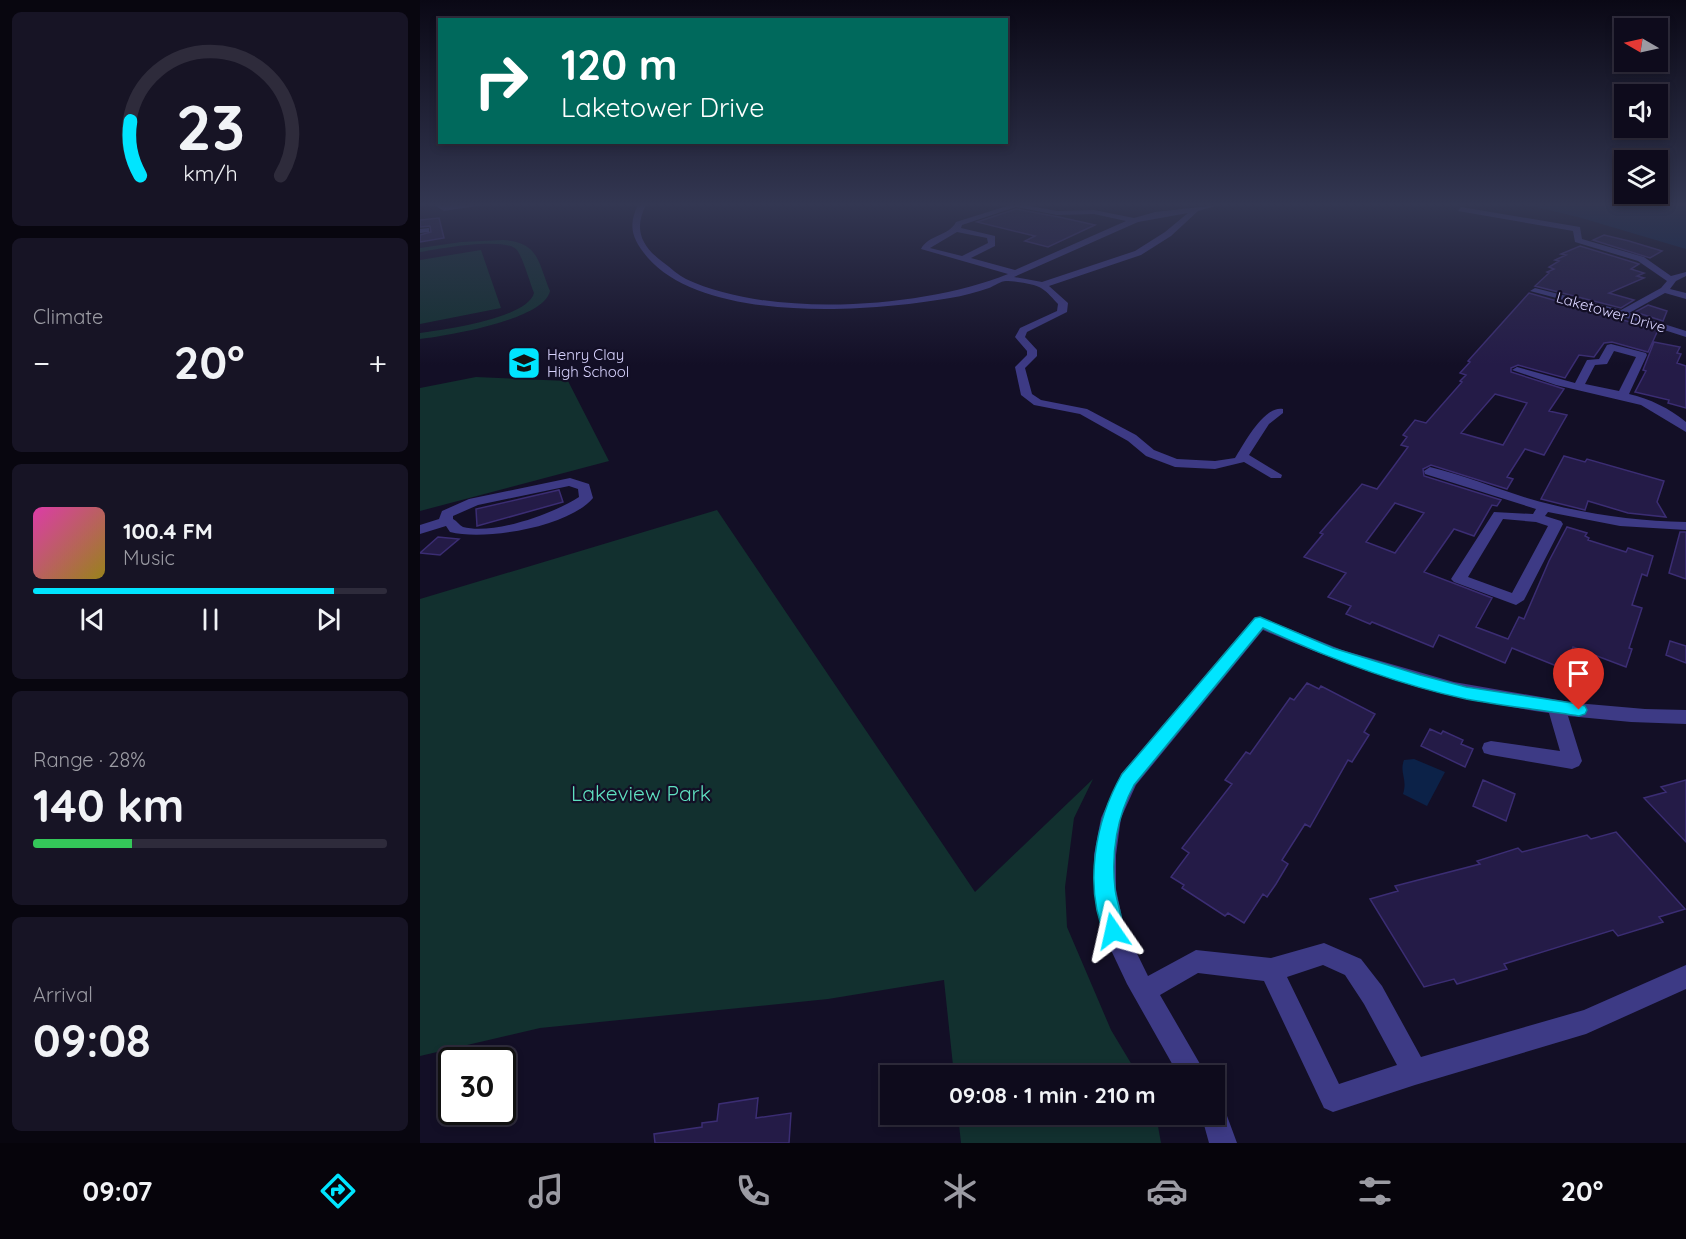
<!DOCTYPE html>
<meta charset="utf-8">
<style>
body{margin:0;font-family:Quicksand,sans-serif;background:#171425;color:#f1f3f6;height:100vh;display:flex;flex-direction:column;font-size:22px;white-space:nowrap}
*{box-sizing:border-box;margin:0}
p{font-size:20px;color:#9b9ba3}
.icon{flex:none;width:33px;height:33px;fill:none;stroke:currentColor;stroke-width:2;stroke-linecap:round;stroke-linejoin:round}
.map{position:relative;flex:1;overflow:hidden}
.details{display:flex;flex-direction:column;gap:12px;padding:12px;background:#08060f;width:420px}
.details>*{flex:none}
.hud{position:absolute;left:18px;top:18px;width:570px;height:126px;border-radius:0px;box-shadow:0 3px 9px #0003,0 0 0 2px #2e2b3b;background:#00695c;color:#fff;overflow:hidden}
.needle{width:39px;rotate:279deg}
.controls{position:absolute;left:1194px;top:18px;display:grid;gap:12px}
.controls a{display:grid;place-items:center;width:54px;height:54px;border-radius:0px;background:#0e0b1c;box-shadow:0 3px 9px #0003,0 0 0 2px #2e2b3b;font-size:30px}
.speed{position:absolute;left:18px;top:1047px;display:flex;gap:12px;font-size:30px;font-weight:700;text-align:center}
.speed>*{display:grid;place-content:center;width:78px;height:78px;border-radius:50%;background:#0e0b1c;box-shadow:0 3px 9px #0003,0 0 0 2px #2e2b3b;line-height:1}
.speed .limit{border:3px solid #111;border-radius:9px;background:#fff;color:#111}
.pin{position:absolute;display:grid;place-items:center;width:51px;height:51px;color:#fff;margin:-62px -26px;border-radius:50% 50% 50% 0;rotate:-45deg;box-shadow:0 0 6px #0007}
.pin .icon{rotate:45deg}
.me{position:absolute;width:66px;margin:-33px;rotate:349deg;stroke-linejoin:round;filter:drop-shadow(0 0 4px #0008)}
.turn{display:flex;align-items:center;gap:21px;height:126px;padding:0 24px;font-size:27px}
.turn .icon{width:78px;height:78px;stroke-width:2.5}
.turn b{display:block;font-size:42px;line-height:51px}
.big{font-size:45px;font-weight:700;line-height:1.1}
.details .tile{flex:1;display:flex;flex-direction:column;justify-content:center;gap:9px;min-width:0;padding:0 21px;border-radius:9px;background:#171425}
.details .dial{align-items:center;gap:0}
.dial svg{height:156px;overflow:visible;fill:none;stroke:#2e2b3b;stroke-width:7;stroke-linecap:round;text-anchor:middle}
.dial text{fill:#f1f3f6;stroke:none}
.song{display:flex;align-items:center;gap:18px}
.cover{width:72px;height:72px;border-radius:9px;background:linear-gradient(135deg,hsl(320 70% 55%),hsl(50 70% 35%))}
.played{height:6px;border-radius:3px;background:linear-gradient(90deg,#00e5ff 85%,#2e2b3b 85%)}
.keys{display:flex;justify-content:space-around;direction:ltr}
.heat{display:flex;justify-content:space-between;align-items:center;font-size:33px;direction:ltr}
.charge{height:9px;border-radius:4px;background:linear-gradient(90deg,#34c759 28%,#2e2b3b 0)}
.trip{position:absolute;left:460px;top:1065px;width:345px;height:60px;border-radius:0px;background:#0e0b1c;box-shadow:0 3px 9px #0003,0 0 0 2px #2e2b3b;font-weight:700;line-height:60px;text-align:center}
.dock{display:flex;height:96px;justify-content:space-around;align-items:center;background:#06040b;color:#9b9ba3}
.dock .icon{width:42px;height:42px}
.dock .selected{color:#00e5ff}
.dock b{font-size:27px;color:#f1f3f6}
main{display:flex;flex:1;min-height:0}
.map>svg:first-child{display:block}
.green{fill:#12302f}
.water{fill:#0c2248}
.building{fill:#241b47;stroke:#3b2d73;stroke-width:1.5;fill-rule:evenodd}
.lines{fill:none;stroke-linecap:round;stroke-linejoin:round}
.minor{fill:#3d3a85;fill-rule:evenodd}
.route{fill:#00e5ff;stroke:#0095a6;stroke-width:1.5}
.labels{text-anchor:middle;dominant-baseline:central;stroke-width:4.5;stroke-linejoin:round;paint-order:stroke}
.far-street-label{font-size:15px;fill:#d9d4ff;stroke:#130f26}
.far-poi-label{font-size:15px;fill:#d9d4ff;stroke:#130f26;text-anchor:start}
.near-park-label{font-size:21px;fill:#5fe0c0;stroke:#130f26}
</style>
<main>
<section class="details">
<div class="tile dial"><svg viewBox="0 0 100 80">
<path d="M14 69A42 42 0 1 1 86 69"/>
<path d="M14 69A42 42 0 0 1 9 41" stroke="#00e5ff"/>
<text x="50" y="56" font-size="32" font-weight="700">23</text>
<text x="50" y="72" font-size="11">km/h</text>
</svg></div>
<div class="tile"><p>Climate</p>
<div class="heat"><a>−</a><b class="big">20°</b><a>+</a></div>
</div>
<div class="tile">
<div class="song"><i class="cover"></i><div><b>100.4 FM</b><p>Music</p></div></div>
<div class="played"></div>
<div class="keys"><svg class="icon" aria-label="previous" viewBox="0 0 24 24"><path d="M18 5L8 12l10 7zM5 5v14"/></svg><svg class="icon" aria-label="pause" viewBox="0 0 24 24"><path d="M8 5v14M16 5v14"/></svg><svg class="icon" aria-label="next" viewBox="0 0 24 24"><path d="M6 5l10 7-10 7zM19 5v14"/></svg></div>
</div>
<div class="tile"><p>Range · 28%</p><b class="big">140 km</b><div class="charge"></div></div>
<div class="tile"><p>Arrival</p><b class="big">09:08</b></div>
</section>
<div class="map">
<svg width="1266" height="1143" viewBox="0 0 1266 1143">
<rect width="100%" height="100%" fill="#130f26"/>
<path class="green" d="M83,240C119,242 118,262 130,291C124,320 27,336 0,339V333C23,330 108,318 114,293C110,283 103,258 97,250C85,236 17,249 0,252V248L41,242Z
M61,250L81,308L0,324V260Z
M56,377L148,381L189,461L0,511V388Z
M297,510L555,892L673,779L654,818L645,887L647,927L691,1030L718,1075H534L524,980L408,999L120,1028L0,1056V599Z
M538,1115H736L741,1143H541Z"/>
<path class="water" d="M1107,205H1266V249L1158,217Z
M994,759L1025,772L1007,806L983,794C988,779 979,773 984,760Z"/>
<path class="building" d="M596,209L639,217L675,225L628,247L605,241L615,236L557,222Z
M19,218L24,238L0,242V235L11,232L10,226L0,227V220Z
M1184,235L1209,241L1242,251L1230,258L1173,240Z
M1160,246L1219,264L1211,269L1224,273L1217,276L1224,278L1189,293L1214,300L1201,308L1115,286L1129,273L1127,272L1134,269L1129,267L1139,261L1135,260L1146,255L1141,254Z
M1109,293L1238,330L1228,352L1192,342L1184,343L1174,357L1159,355L1145,378L1098,365L1091,368V372L1144,389L1129,411L1147,415L1124,455L1105,449L1087,477L1093,479L1087,489L1011,465L1003,469L1004,476L1081,500L1077,506L1072,505L1054,536L1034,529L1004,572L1072,598L1056,627L1088,639L1099,617L1104,619L1129,561L1147,527L1167,533L1165,536L1169,538L1168,540L1206,552L1208,548L1233,556L1227,576L1222,574L1212,605L1222,608L1209,648L1212,649L1206,667L1153,647L1144,669L1092,648L1085,663L1019,635L1013,647L952,622L950,624L926,614L931,606L908,597L926,573L884,557L903,534L900,533L942,484L957,489L988,447L981,445L987,437L983,435L995,420L1006,423L1042,382L1040,381L1046,375L1040,373L1050,362L1048,361ZM1075,394L1107,403L1083,445L1041,433ZM975,503L1004,513L975,553L946,542Z
M1228,305L1247,311L1243,321L1215,312Z
M1234,342L1260,347L1257,353L1261,354L1257,363L1266,366V408L1248,403L1249,400L1215,392L1226,371L1223,370Z
M1144,456L1165,462L1167,459L1244,481L1237,502L1246,517L1208,513L1168,501L1165,510L1121,499Z
M139,490L143,502L57,526L56,509Z
M1260,532H1266V579L1249,573Z
M18,537L39,539L20,555L0,553Z
M1250,641L1266,646V663L1246,655Z
M887,683L899,689L901,686L955,714L944,732L949,735L932,762L928,760L890,827L885,824L862,860L868,864L856,884L847,897L843,894L824,923L808,913L805,916L762,888L764,885L751,877L769,853L762,848L812,784L805,780L826,752L830,754L870,698L874,700Z
M1010,729L1021,734L1023,731L1043,740L1041,744L1053,749L1045,767L1001,746Z
M1063,780L1095,794L1086,821L1053,806Z
M1266,780V842L1224,798L1246,792L1241,787Z
M1196,832L1265,909L1239,917L1243,922L1198,936L1193,930L1084,964L1087,969L1037,984L1034,979L1004,987L950,899L978,891L975,886L1060,864L1057,861L1098,848L1102,852L1167,835L1171,839Z
M338,1098L336,1118L371,1113L369,1143H235L234,1134L282,1127V1123L297,1121L299,1104Z"/>
<g class="lines">
<path class="minor" d="M14,205H64L24,211Z
M218,205H226C213,230 222,247 244,263C251,268 258,275 266,279C351,319 504,308 588,274L501,249C508,235 529,236 536,222L590,205H605L637,211L674,210L714,218L735,212L799,205L778,211L751,236L721,255L629,286L648,303L647,312L607,332L605,337L617,350V356L605,368L612,394L621,400L667,409L716,435L734,450L757,459L795,461L815,458C824,444 844,405 863,409V413L849,424L829,455L862,475L861,478H851L824,462L795,469L755,467L726,456L708,441L660,414L614,405L601,395L595,367L607,355V351L595,337L600,328L637,311L638,304C633,299 628,292 621,288C615,284 594,281 586,281C581,281 574,286 569,288C557,292 543,296 530,298C451,312 286,324 228,258C213,240 207,227 218,205ZM596,207L637,215L674,214L706,221L595,270L551,258L575,246V236L541,228L542,225ZM768,213L745,232L715,251L622,282L594,277L718,222ZM537,232L567,238L568,243L542,256L510,248Z
M1041,207L1160,227L1162,239L1224,257L1251,276L1266,272V276L1256,281L1250,289L1266,293V299L1245,293L1209,313L1266,331V337L1182,310L1110,291L1115,288L1201,310L1241,288L1247,281L1218,261L1155,242L1153,231L1038,211Z
M9,228V232L0,233V229Z
M1191,344L1226,353L1227,355L1209,394C1230,399 1249,408 1266,422V432L1221,405L1136,385L1092,370L1097,367L1155,383L1167,360L1179,359L1187,345ZM1194,351L1216,357L1199,391L1165,384L1175,365L1187,364Z
M1010,467C1043,475 1075,488 1107,498C1159,513 1212,521 1266,522V530L1200,526L1128,512L1125,516L1141,521L1143,524L1104,600L1096,605L1034,582L1031,579L1074,512L1113,514L1116,509L1005,474L1004,471ZM1083,519L1116,522L1128,526L1092,593L1048,577Z
M150,478L169,484L173,498C149,527 65,541 30,532L26,526L0,534V525L19,519L22,511L49,499ZM149,486L158,489L159,497C133,514 74,535 43,527C39,525 37,521 33,519V516L58,505Z
M840,617L922,650L1034,682L1156,703L1225,709L1266,710V724L1211,722L1148,716L1162,761L1159,766L1152,769L1071,755L1064,753L1062,748L1064,743L1071,741L1140,751L1129,713C1030,699 934,670 843,630L716,785L701,818L696,855V889L704,927L728,976L776,950L851,958L904,943L941,959L962,986L1001,1057L1164,1010L1266,965V989L1166,1034L995,1085L913,1112L904,1108L844,981L778,973L740,995L787,1076H759L707,984L682,931L674,889V855L681,818L701,774L834,618ZM903,965L925,975L944,1004L977,1065L919,1084L867,977Z
M795,1101L803,1105L817,1143H789L781,1114H795Z"/>
</g>
<linearGradient id="sky" x2="0" y2="1"><stop stop-color="#0a0815"/><stop offset="0.56" stop-color="#333752"/><stop offset="1" stop-color="#333752" stop-opacity="0"/></linearGradient>
<rect width="1266" height="365" fill="url(#sky)"/>
<path class="route" d="M840,617L913,648L1000,675L1046,687L1159,704L1165,706L1167,710L1165,714L1159,716C1122,710 1083,706 1046,699C976,684 908,658 843,628L714,785C697,816 691,853 695,888C696,904 707,923 700,938L693,941L686,938C663,887 675,821 702,774L835,618Z"/>
<defs>
<symbol id="school-square" viewBox="-11 -11 22 22"><rect x="-9" y="-9" width="18" height="18" rx="4" fill="#00e5ff" stroke="#130f26"/><path d="M0-5L7-2L0 1L-7-2ZM-4 1L0 2.5L4 1V4Q0 6-4 4Z" fill="#111"/></symbol>
</defs>
<g fill-rule="evenodd">
<use href="#school-square" x="85" y="344" width="38" height="38"/>
</g>
<g class="labels">
<g class="far-street-label">
<text transform="translate(1191 312) rotate(16)">Laketower Drive</text>
</g>
<g class="far-poi-label">
<text x="127" y="354">Henry Clay<tspan x="127" dy="17">High School</tspan></text>
</g>
<g class="near-park-label">
<text x="221" y="793">Lakeview Park</text>
</g>
</g>
</svg>
<div class="controls">
<a><svg class="needle" viewBox="-14 -14 28 28"><path d="M0-13l5 13h-10z" fill="#e53935"/><path d="M0 13l5-13h-10z" fill="#9b9ba3"/></svg></a>
<a><svg class="icon" aria-label="sound" viewBox="0 0 24 24"><path d="M4 9h4l5-4v14l-5-4H4zM17 9q2 3 0 6"/></svg></a>
<a><svg class="icon" aria-label="layers" viewBox="0 0 24 24"><path d="M12 4l9 5-9 5-9-5zM3 14l9 5 9-5"/></svg></a>
</div>
<div class="speed"><div class="limit">30</div></div>
<div class="pin" style="left:1159px;top:710px;background:#d93025"><svg class="icon" aria-label="arrive" viewBox="0 0 24 24"><path d="M6 21V4h12l-3 4 3 4H6"/></svg></div>
<svg class="me" style="left:693px;top:931px" viewBox="-20 -20 40 40"><path d="M0-17L14 15 0 8-14 15z" fill="#00e5ff" stroke="#fff" stroke-width="4"/></svg>
<div class="trip">09:08 · 1 min · 210 m</div>
<div class="hud">
<div class="turn"><svg class="icon" aria-label="right" viewBox="0 0 24 24"><path d="M7 20v-9h11M14 6l5 5-5 5"/></svg><div><b>120 m</b>Laketower Drive</div></div>
</div>
</div>
</main>
<nav class="dock">
<b>09:07</b>
<svg class="icon selected" aria-label="directions" viewBox="0 0 24 24"><path d="M12 3l9 9-9 9-9-9zM9 14v-3h6M13 9l2 2-2 2"/></svg>
<svg class="icon" aria-label="music" viewBox="0 0 24 24"><path d="M9 18V5l10-2v13"/><circle cx="6" cy="18" r="3"/><circle cx="16" cy="16" r="3"/></svg>
<svg class="icon" aria-label="phone" viewBox="0 0 24 24"><path d="M5 4h4l2 5-3 2q2 4 5 5l2-3 5 2v4C11 20 4 13 5 4z"/></svg>
<svg class="icon" aria-label="climate" viewBox="0 0 24 24"><path d="M12 3v18M4 7l16 10M4 17L20 7"/></svg>
<svg class="icon" aria-label="car" viewBox="0 0 24 24"><path d="M5 17H2v-5l4-1 3-4h7l3 4 3 1v5h-3M9 17h6M6 11h13"/><circle cx="7" cy="17" r="2"/><circle cx="17" cy="17" r="2"/></svg>
<svg class="icon" aria-label="filters" viewBox="0 0 24 24"><path d="M4 7h16M4 17h16"/><circle cx="9" cy="7" r="2"/><circle cx="15" cy="17" r="2"/></svg>
<b>20°</b>
</nav>
